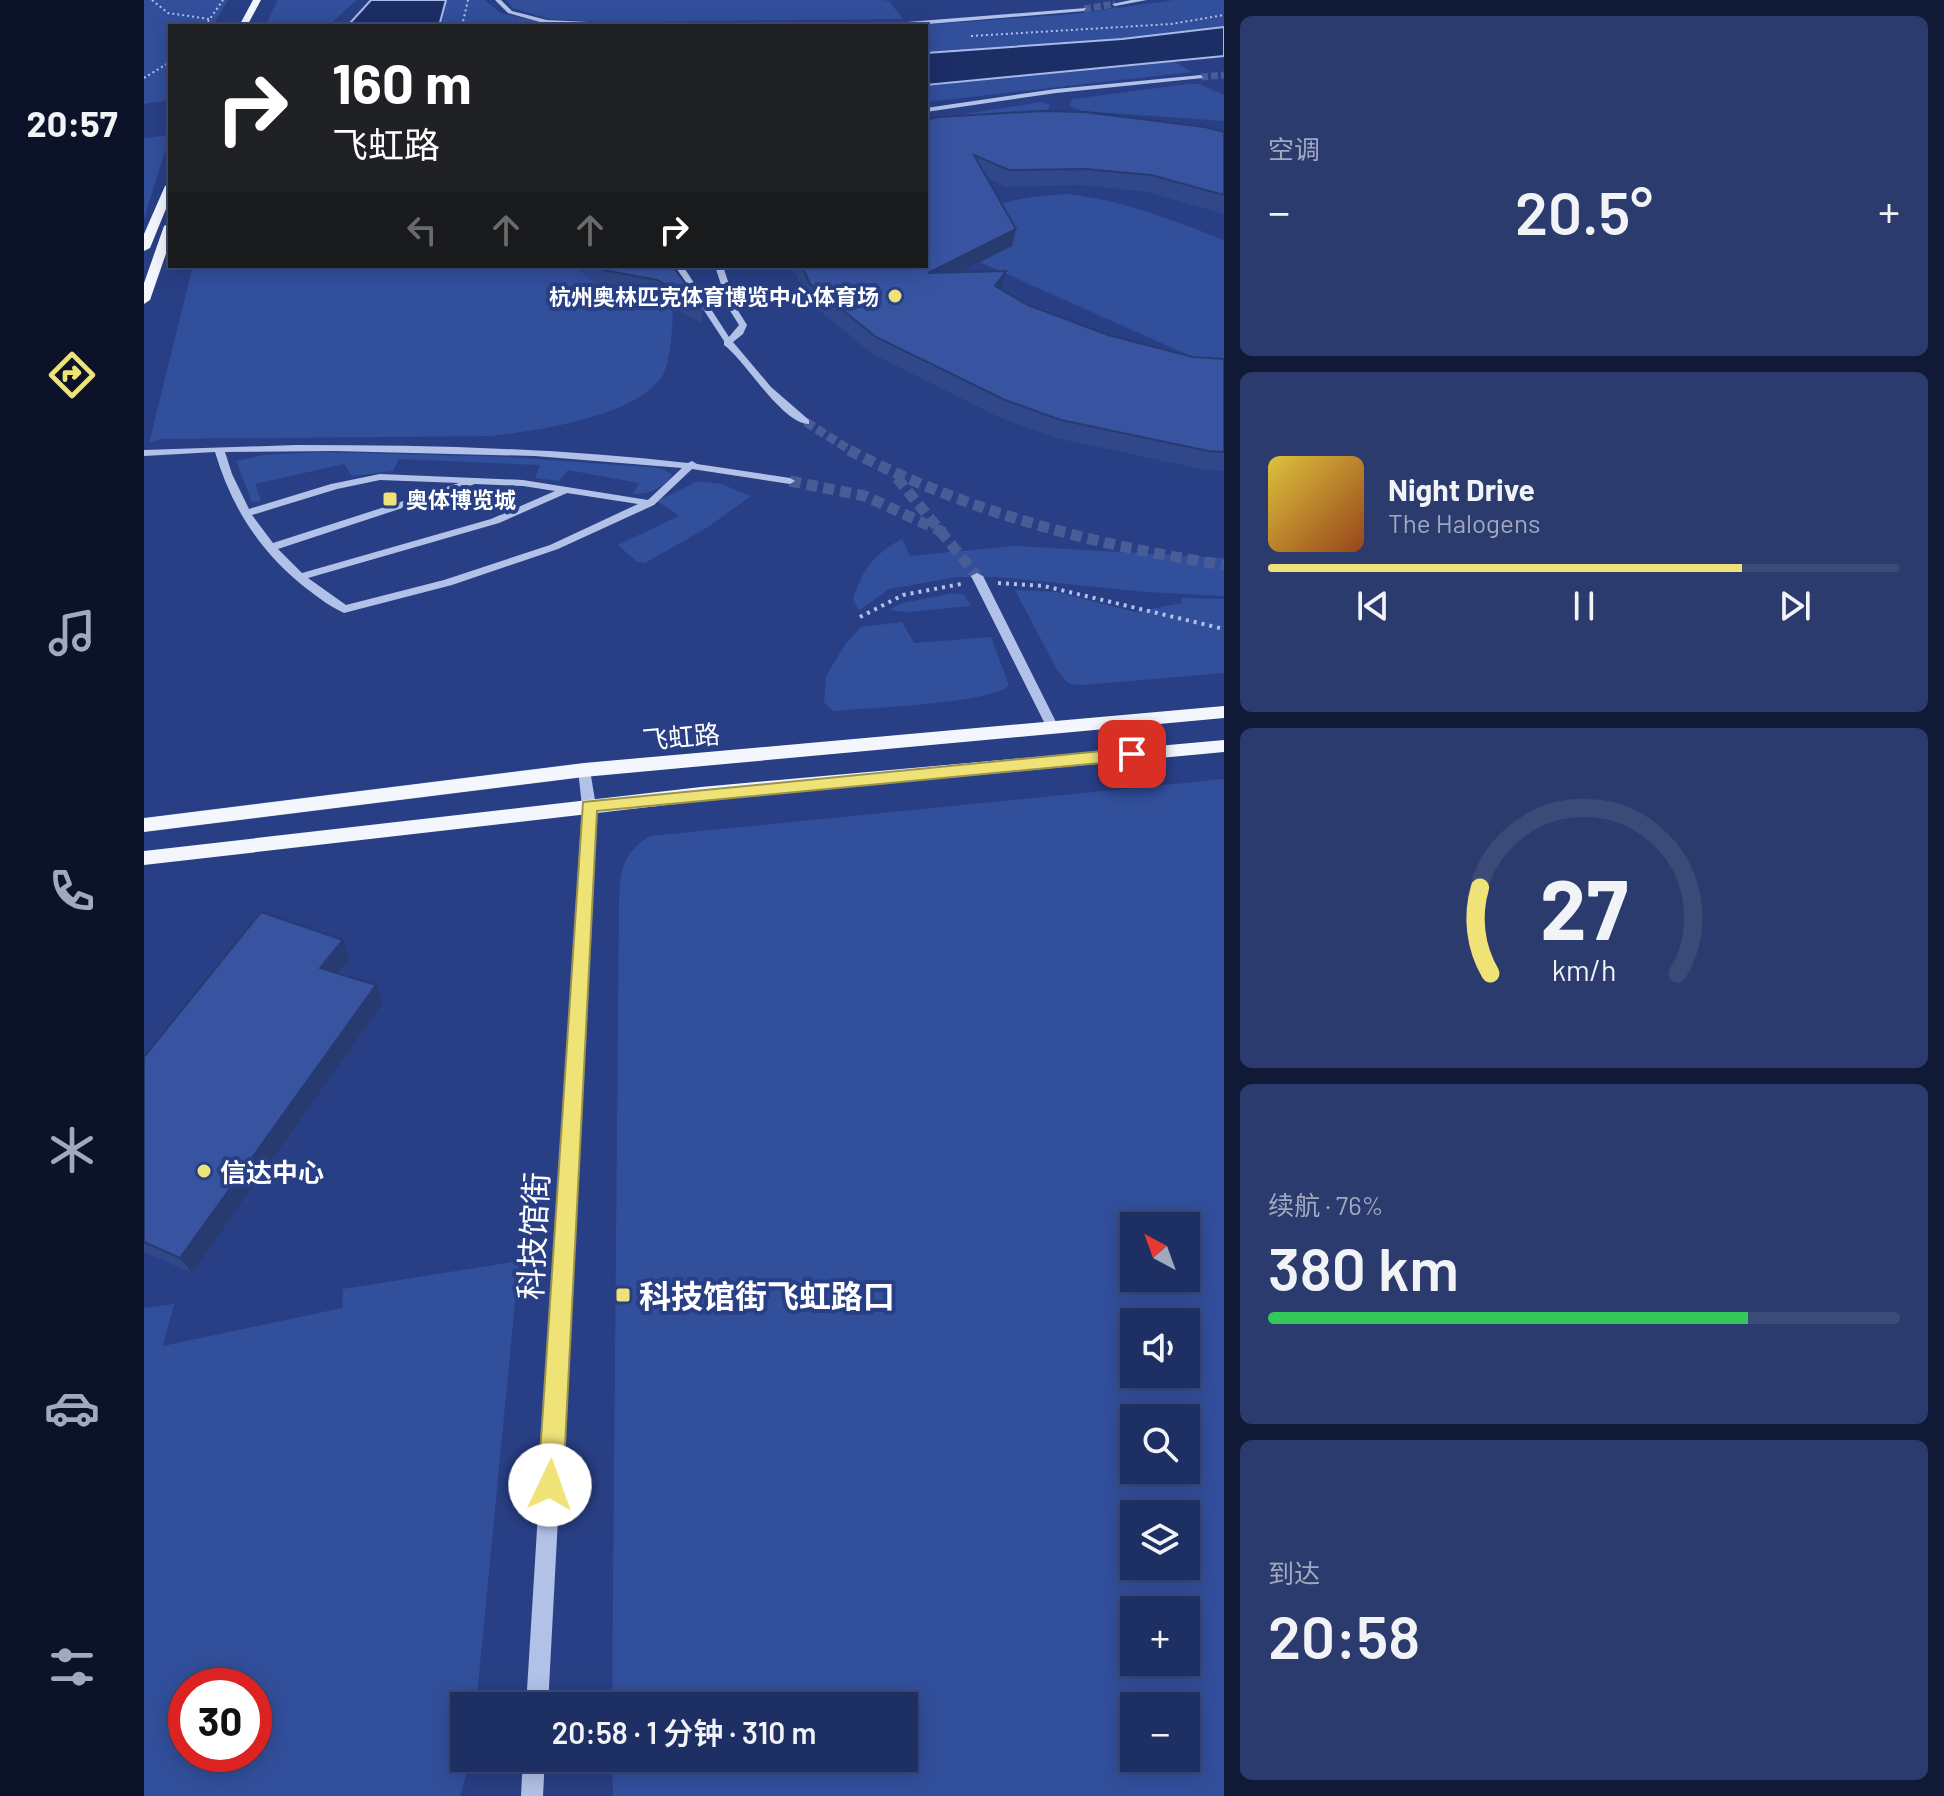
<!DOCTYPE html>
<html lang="zh">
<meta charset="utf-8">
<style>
body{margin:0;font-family:Barlow,"Noto Sans SC",sans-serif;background:#2b3b6d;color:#f1f3f6;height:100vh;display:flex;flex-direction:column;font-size:30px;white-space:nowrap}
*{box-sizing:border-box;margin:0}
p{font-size:26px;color:#a1a9bf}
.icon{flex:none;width:44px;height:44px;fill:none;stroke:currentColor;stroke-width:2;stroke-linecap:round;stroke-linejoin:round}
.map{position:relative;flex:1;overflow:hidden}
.details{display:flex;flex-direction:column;gap:16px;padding:16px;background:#101a37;width:720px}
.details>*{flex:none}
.guide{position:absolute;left:24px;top:24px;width:760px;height:244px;border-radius:0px;box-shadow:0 4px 20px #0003,0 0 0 2px #3c4a78;background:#202124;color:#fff;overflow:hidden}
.needle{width:52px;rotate:319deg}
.controls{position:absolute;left:976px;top:1212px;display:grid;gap:16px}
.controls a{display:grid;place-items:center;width:80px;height:80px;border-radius:0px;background:#1e2f64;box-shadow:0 4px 20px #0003,0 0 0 2px #3c4a78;font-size:40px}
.speed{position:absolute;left:24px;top:1668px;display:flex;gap:16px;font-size:40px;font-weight:700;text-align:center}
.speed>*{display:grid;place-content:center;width:104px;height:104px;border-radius:50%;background:#1e2f64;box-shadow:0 4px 20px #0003,0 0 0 2px #3c4a78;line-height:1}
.speed .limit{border:12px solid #d22;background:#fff;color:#111}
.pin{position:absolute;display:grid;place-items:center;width:68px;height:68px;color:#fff;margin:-34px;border-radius:16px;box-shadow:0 4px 12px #0006}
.me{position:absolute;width:88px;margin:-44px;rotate:3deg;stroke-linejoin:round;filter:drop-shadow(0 0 6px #0008)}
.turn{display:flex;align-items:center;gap:28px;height:168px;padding:0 32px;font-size:36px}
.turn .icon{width:104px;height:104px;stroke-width:2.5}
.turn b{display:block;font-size:56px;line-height:68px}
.lanes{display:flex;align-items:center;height:76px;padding:0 32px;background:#0003;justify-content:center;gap:40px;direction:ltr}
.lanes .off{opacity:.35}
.big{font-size:60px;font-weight:600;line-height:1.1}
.details .tile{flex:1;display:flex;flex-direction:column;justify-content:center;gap:12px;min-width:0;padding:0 28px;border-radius:12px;background:#2b3b6d}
.details .dial{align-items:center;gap:0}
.dial svg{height:208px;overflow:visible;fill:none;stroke:#3c4a78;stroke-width:7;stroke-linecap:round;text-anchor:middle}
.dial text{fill:#f1f3f6;stroke:none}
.song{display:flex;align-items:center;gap:24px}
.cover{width:96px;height:96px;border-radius:12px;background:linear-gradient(135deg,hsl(50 70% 55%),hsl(20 70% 35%))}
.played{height:8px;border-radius:4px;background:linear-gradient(90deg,#efe378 75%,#3c4a78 75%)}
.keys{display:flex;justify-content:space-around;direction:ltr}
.heat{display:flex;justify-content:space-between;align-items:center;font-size:44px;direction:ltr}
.charge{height:12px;border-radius:6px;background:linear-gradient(90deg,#34c759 76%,#3c4a78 0)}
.trip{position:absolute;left:306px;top:1692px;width:468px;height:80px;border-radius:0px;background:#1e2f64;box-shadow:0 4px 20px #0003,0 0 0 2px #3c4a78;font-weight:600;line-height:80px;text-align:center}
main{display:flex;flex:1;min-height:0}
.tab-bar{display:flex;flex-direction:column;width:144px;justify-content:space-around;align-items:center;background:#0c1328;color:#a1a9bf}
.tab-bar .icon{width:56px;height:56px}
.tab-bar .active{color:#efe378}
.tab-bar b{font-size:36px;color:#f1f3f6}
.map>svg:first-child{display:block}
.green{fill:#324f9c;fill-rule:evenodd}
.water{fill:#1c2e66;stroke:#a7b9e8;stroke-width:2}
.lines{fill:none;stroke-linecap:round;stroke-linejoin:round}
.minor-tunnel-far2{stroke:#485c97;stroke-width:7;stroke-dasharray:7 3;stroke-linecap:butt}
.minor-tunnel-far1{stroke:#485c97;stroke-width:9;stroke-dasharray:9 4;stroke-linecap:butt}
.minor-tunnel{stroke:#485c97;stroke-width:11;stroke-dasharray:11 6;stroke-linecap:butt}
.path-far1{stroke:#b2c1e8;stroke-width:2;stroke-dasharray:2 3;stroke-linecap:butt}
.path{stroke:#b2c1e8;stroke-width:4;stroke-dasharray:3 5;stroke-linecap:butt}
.minor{fill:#b2c1e8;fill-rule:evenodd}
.major{fill:#f4f6fe;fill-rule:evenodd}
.wall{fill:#30488a}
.shaded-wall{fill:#273b71}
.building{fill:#3854a1;stroke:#273b71;stroke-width:2}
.route{fill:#efe378;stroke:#9b944e;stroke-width:2}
.poi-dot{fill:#efe378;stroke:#283f85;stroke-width:3}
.labels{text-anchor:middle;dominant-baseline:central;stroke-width:8;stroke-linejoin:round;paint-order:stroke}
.far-poi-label{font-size:22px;font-weight:bold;fill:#fff;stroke:#283f85;text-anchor:end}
.street-label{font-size:26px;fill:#fff;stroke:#283f85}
.poi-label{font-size:26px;font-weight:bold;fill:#fff;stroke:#283f85;text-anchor:start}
.near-street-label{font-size:32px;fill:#fff;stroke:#283f85}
.near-poi-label{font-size:32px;font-weight:bold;fill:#fff;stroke:#283f85;text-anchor:start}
</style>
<main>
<nav class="tab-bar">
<b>20:57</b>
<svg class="icon active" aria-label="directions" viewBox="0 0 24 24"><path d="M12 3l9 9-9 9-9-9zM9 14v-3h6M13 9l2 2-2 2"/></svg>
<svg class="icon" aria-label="music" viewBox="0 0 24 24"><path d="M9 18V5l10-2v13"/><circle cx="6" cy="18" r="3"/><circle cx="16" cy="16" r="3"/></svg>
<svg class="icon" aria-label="phone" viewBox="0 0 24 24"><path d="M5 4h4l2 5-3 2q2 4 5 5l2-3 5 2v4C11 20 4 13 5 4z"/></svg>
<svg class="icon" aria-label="climate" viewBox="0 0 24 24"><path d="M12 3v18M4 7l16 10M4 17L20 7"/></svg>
<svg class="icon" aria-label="car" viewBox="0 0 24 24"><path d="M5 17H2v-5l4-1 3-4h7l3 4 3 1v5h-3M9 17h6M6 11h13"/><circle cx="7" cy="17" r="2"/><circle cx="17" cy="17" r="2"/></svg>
<svg class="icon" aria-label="filters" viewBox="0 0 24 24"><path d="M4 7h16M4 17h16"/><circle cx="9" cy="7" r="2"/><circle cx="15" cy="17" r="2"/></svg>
</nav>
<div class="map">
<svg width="1080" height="1796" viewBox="0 0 1080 1796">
<rect width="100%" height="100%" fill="#283f85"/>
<path class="green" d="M0,0H84L69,26H26V100L0,104Z
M134,0H213L189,21L193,26H121Z
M302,0H341L356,13L417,26H295Z
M362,0H738L745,1L759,19L461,22L405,19L369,8Z
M1030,0H1080V27L978,39L782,53V26H764L930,14Z
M1029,61L1048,72L782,102V85Z
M1045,84H1055L1080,95V121L938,111L926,106L928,99Z
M897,102L906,105L904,110L782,120Z
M26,135L0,219V138Z
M923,194C979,200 1028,220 1080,240V371L811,251C820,240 828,226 838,216C859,197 897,196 923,194Z
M49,266H430L460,289L514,299L528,307C530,320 526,364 519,375C493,417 391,431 346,436L17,439L5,443Z
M182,452L365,457L516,468L528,474C520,488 504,495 489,494L495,483L424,470L415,481L391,478L396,465L255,459L249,471L208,476L200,464L111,484L117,501L108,502L92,461L120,455Z
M554,481L577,484L607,496L564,527L501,563L493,562L474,545L535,516L513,501Z
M758,539L766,556L870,546L1080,558V596L1001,592L854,577H813L745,589L715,611L709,599C718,570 731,553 758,539Z
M871,590L913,592L991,612L1038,603L1037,598L1080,599V673L940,685L925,684L913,670Z
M810,593L820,595L827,606L763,612L745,610L758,603Z
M758,622L770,643L847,637L865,685C849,704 720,708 689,711L680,702L682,676L702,643L717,627Z
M1080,779V1796H469L468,1758H760V1706H468L475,902C476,871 478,853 506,836ZM990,1226H1042V1278H990ZM990,1322H1042V1374H990ZM990,1418H1042V1470H990ZM990,1514H1042V1566H990ZM990,1610H1042V1662H990ZM990,1706H1042V1758H990Z
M375,1261L332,1706H320V1758H327L316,1796H0V1308L30,1304L19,1346L198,1308L199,1289ZM42,1686H110V1754H42Z"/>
<path class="water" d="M227,0H302L295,26H212L207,22Z
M1080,27V56L782,85V53L978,39Z"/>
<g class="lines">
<path class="minor-tunnel-far2" d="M940,9L971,4
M1057,77L1080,75"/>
<path class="minor-tunnel-far1" d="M662,422L709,452"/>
<path class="minor-tunnel" d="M705,450C823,512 949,545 1080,565
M753,478L833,576
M646,481L721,496L801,533"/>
<path class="path-far1" d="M8,0L24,13L65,19
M61,26L79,0
M318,26L324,0
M827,36L1027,24L1080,15
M0,78L26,62"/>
<path class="path" d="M854,583L900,586L1080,629
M716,617L759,595L817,584"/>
<path class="minor" d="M351,0H357L368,11L403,20L531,26L403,24L364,13Z
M987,0H1003L971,6L968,4Z
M942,8L940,11L760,26H675L750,23Z
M1057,75L1059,78L912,93L782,112V108L912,89Z
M531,266H539L585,337L595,325L585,309L571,266H579L593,309L603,325L599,334L589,342L627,387L665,420V424C638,424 601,360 580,345V341Z
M152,445C283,445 414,448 544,463L548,461L553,464L646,478L651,481L646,484L548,469L510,505L414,549L308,585L200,613C187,607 175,598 163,589C117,553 88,509 71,452L0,456V450ZM191,451L391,456L538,468L504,500L379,480L236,474L187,484L105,509L88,474L81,452ZM236,480L315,483L129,543L108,515L193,489ZM331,484L379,486L411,491L347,519L158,573L134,549ZM423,493L494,504L406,545L300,580L202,605L164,578L355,523Z
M833,573L839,576L915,728L913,731H905L903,728L827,576Z
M440,765L446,770L452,806L404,1706H382L438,806L434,770Z
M379,1758H401L399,1796H377Z"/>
<path class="major" d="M109,0H117L103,26H95Z
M26,183V199L6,248L0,251V234L21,186Z
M26,223V242L6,300L0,304V283L20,226Z
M1080,706V718L440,777L0,832V818L440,763Z
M1080,740V752L557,801L0,865V851L557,787Z"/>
</g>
<path class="wall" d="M782,120L1080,132V214L1003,192L938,185L862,187L843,178L872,229L868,246L817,272L858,289V290L884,305L964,335L1049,357L1080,359V471L1057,469L912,438L857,418L730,355L665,302L653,276L646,266H782Z
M430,266H528L558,304V323L514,299L460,289Z
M205,959L194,974L232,985L239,1003L48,1273L0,1252V1057Z"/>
<path class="shaded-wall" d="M872,229L868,246L781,290L784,273Z
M862,271L858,289L848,304L851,286Z
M199,940L205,959L183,987L176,968Z
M232,985L239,1003L48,1273L36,1258Z"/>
<path class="building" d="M897,111L940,112L1061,127L1080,132V195L1007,175L941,169L865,170L830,155L872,229L784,273L862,271L851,286L884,305L964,335L1049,357L1080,359V452L1064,451L917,420L861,400L732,337L666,284L658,266H782V120L795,117Z
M454,266H528L558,304L513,280L459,270Z
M117,912L199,940L176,968L232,985L36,1258L0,1242V1057Z"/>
<path class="route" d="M988,748L996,754L988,760L453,811L419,1485L415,1494L406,1498L397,1494L394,1485L439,802Z"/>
<g class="poi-dot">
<circle cx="751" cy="296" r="8"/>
<rect x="238" y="491" width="16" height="16" rx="4"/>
<circle cx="60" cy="1171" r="8"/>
<rect x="471" y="1287" width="16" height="16" rx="4"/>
</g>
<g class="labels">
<g class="far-poi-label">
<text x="735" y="296">杭州奥林匹克体育博览中心体育场</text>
<text x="262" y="499" text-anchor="start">奥体博览城</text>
</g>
<g class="street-label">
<text transform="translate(537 736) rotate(-5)">飞虹路</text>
</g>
<g class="poi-label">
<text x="76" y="1171">信达中心</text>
</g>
<g class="near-street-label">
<text transform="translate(388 1236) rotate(-87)">科技馆街</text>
</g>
<g class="near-poi-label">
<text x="495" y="1295">科技馆街飞虹路口</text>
</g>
</g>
</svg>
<div class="controls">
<a><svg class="needle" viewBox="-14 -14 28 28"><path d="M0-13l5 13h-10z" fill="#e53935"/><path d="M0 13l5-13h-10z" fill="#a1a9bf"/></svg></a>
<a><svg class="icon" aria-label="sound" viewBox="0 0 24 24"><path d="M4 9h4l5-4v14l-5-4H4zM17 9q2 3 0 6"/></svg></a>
<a><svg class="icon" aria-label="search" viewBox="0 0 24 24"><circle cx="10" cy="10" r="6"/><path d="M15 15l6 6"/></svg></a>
<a><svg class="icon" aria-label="layers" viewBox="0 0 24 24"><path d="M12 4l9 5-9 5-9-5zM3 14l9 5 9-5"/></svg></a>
<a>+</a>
<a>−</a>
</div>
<div class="speed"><div class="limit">30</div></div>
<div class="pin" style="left:988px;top:754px;background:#d93025"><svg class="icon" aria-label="arrive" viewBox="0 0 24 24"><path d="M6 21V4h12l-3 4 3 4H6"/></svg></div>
<svg class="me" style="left:406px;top:1485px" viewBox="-20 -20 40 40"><circle r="19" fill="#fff"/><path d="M0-13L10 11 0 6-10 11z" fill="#efe378"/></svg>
<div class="trip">20:58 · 1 分钟 · 310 m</div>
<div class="guide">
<div class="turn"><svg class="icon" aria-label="right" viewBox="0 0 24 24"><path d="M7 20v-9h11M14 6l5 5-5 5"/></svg><div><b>160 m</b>飞虹路</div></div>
<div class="lanes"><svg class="icon off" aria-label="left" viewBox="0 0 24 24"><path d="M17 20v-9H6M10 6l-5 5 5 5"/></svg><svg class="icon off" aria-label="ahead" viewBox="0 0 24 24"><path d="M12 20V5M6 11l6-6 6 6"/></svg><svg class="icon off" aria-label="ahead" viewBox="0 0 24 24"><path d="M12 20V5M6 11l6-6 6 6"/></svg><svg class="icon" aria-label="right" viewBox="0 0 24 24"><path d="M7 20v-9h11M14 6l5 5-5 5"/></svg></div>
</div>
</div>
<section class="details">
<div class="tile"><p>空调</p>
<div class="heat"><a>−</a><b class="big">20.5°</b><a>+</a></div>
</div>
<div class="tile">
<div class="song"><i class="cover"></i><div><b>Night Drive</b><p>The Halogens</p></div></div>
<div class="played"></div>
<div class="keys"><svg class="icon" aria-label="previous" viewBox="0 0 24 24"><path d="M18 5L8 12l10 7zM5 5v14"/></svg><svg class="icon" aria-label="pause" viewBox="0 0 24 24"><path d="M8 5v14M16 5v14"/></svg><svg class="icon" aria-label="next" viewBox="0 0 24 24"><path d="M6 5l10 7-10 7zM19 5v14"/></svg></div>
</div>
<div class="tile dial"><svg viewBox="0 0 100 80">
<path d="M14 69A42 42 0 1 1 86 69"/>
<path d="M14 69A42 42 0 0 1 10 36" stroke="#efe378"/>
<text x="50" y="56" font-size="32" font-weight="700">27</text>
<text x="50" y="72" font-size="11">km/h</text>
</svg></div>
<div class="tile"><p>续航 · 76%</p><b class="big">380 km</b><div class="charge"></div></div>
<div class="tile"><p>到达</p><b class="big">20:58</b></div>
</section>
</main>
